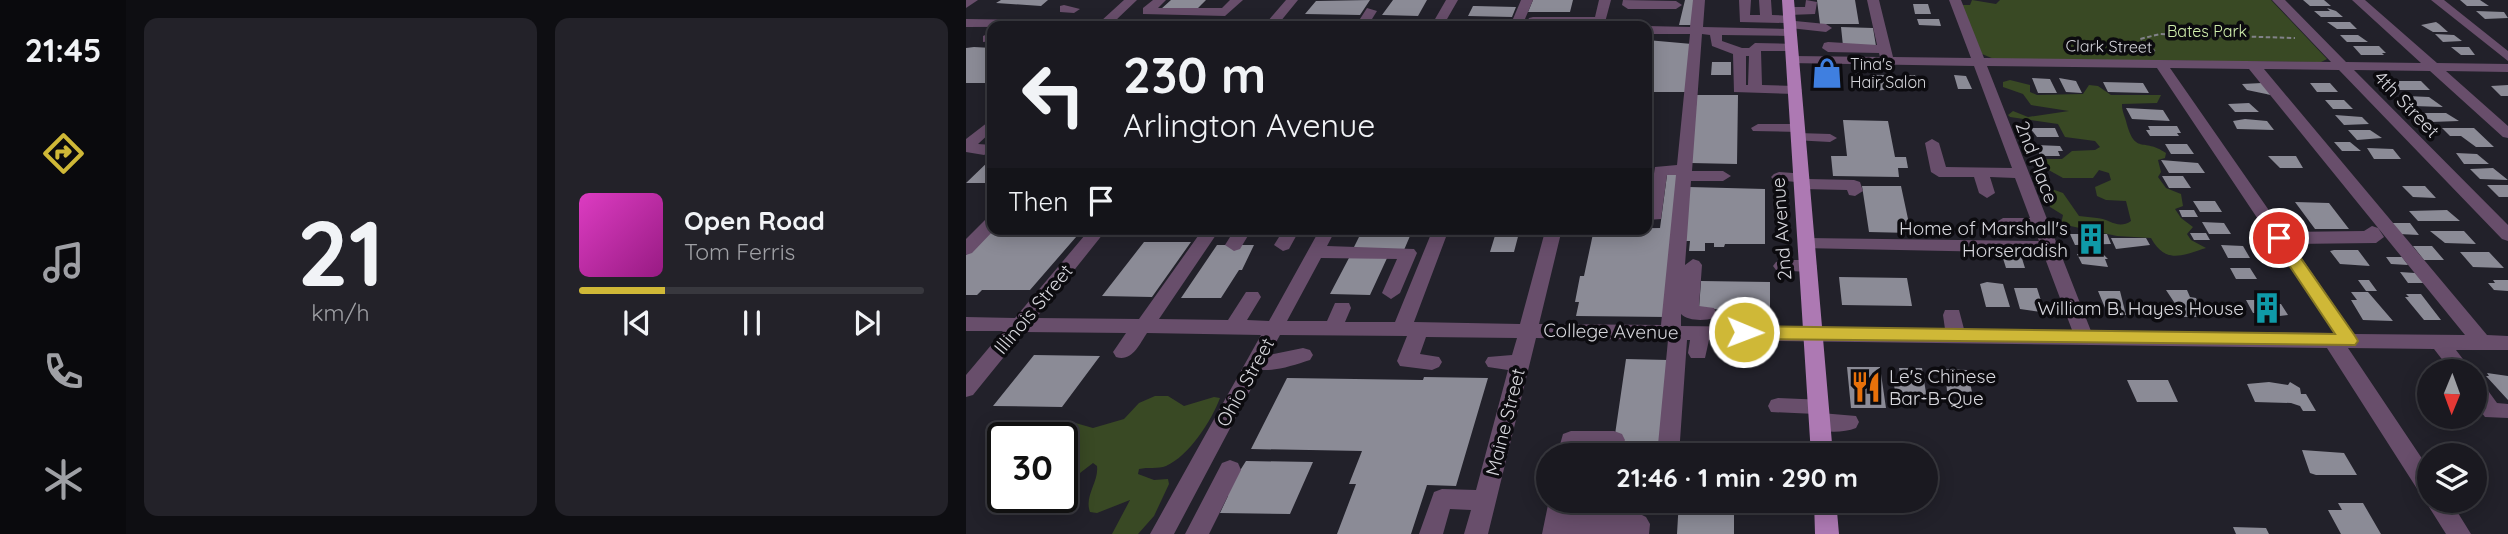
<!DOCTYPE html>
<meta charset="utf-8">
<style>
body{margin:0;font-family:Quicksand,sans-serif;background:#232229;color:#f1f3f6;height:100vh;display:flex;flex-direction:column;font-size:26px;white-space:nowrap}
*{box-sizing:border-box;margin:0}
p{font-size:23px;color:#9fa0a5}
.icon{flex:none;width:38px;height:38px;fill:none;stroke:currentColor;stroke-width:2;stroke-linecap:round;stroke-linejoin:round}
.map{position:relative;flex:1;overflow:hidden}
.panel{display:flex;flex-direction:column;gap:18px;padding:18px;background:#0e0e12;width:840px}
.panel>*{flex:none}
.hud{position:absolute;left:21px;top:21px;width:665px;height:214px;border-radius:14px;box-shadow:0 4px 18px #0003,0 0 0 2px #38383e;background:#1a1920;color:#f1f3f6;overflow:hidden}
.needle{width:46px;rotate:181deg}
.fabs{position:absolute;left:1451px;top:359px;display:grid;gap:14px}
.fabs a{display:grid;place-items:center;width:70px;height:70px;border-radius:50%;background:#1a1920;box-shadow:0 4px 18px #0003,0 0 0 2px #38383e;font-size:35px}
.speed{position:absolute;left:21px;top:422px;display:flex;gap:14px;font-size:35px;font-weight:700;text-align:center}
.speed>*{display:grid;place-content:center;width:91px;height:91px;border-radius:50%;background:#1a1920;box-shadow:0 4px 18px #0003,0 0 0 2px #38383e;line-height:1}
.speed .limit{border:4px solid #111;border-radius:10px;background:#fff;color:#111}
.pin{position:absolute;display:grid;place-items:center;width:60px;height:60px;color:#fff;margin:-30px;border:4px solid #fff;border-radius:50%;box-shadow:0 2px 7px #0007}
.me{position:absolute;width:77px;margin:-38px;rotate:91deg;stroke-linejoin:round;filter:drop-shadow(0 0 5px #0008)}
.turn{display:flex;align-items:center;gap:24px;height:147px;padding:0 21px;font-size:32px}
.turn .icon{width:91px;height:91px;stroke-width:2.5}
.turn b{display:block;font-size:49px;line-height:60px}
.then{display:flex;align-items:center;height:66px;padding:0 21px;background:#0003;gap:14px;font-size:26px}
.panel .widget{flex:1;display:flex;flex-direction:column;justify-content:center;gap:10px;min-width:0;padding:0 24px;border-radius:14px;background:#232229}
.panel .dial{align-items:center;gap:0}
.dial b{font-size:91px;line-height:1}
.song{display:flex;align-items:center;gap:21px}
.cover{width:84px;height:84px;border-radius:10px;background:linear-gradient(135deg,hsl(310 70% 55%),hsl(310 70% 35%))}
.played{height:7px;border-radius:4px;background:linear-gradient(90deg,#cfb837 25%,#38383e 25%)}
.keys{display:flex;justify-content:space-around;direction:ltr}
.panel .tiles{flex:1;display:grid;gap:18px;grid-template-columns:repeat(2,1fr)}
.trip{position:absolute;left:570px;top:443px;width:402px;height:70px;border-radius:35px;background:#1a1920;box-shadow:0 4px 18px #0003,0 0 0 2px #38383e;font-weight:700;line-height:70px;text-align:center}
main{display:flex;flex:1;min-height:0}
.dock{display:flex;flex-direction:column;width:126px;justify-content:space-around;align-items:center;background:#0a0a0d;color:#9fa0a5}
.dock .icon{width:49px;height:49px}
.dock .current{color:#cfb837}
.dock b{font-size:32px;color:#f1f3f6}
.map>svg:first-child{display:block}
.green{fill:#394924}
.building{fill:#8b8b96}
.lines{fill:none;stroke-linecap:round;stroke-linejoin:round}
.path{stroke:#828289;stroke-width:2;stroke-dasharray:4.5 2.5;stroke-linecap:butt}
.minor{fill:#684e6b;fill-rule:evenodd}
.major{fill:#ad79b3;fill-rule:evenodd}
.route{fill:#cfb837;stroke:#877824;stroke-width:2}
.labels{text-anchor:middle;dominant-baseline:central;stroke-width:7;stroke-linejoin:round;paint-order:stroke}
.far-park-label{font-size:16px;fill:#d0eeac;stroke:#0c0b0f}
.far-street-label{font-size:16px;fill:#d7d7dd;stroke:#0c0b0f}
.far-poi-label{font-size:16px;fill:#d7d7dd;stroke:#0c0b0f;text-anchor:start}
.street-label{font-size:19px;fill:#d7d7dd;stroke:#0c0b0f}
.poi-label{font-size:19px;fill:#d7d7dd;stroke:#0c0b0f;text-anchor:end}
</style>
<main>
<nav class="dock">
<b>21:45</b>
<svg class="icon current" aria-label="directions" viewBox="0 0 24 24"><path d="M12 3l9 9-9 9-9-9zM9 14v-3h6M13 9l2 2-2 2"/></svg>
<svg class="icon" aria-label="music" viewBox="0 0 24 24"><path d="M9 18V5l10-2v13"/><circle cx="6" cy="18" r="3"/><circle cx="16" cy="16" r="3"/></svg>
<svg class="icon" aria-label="phone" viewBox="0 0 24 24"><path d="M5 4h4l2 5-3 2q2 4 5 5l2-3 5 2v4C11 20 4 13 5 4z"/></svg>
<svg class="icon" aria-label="climate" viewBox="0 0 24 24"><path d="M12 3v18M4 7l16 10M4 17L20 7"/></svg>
</nav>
<section class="panel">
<div class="tiles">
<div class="widget dial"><b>21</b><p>km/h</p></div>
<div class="widget">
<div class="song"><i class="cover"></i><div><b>Open Road</b><p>Tom Ferris</p></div></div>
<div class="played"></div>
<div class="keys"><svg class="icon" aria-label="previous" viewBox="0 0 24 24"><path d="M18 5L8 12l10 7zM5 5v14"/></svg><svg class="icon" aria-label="pause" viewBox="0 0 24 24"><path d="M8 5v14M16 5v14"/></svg><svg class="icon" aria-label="next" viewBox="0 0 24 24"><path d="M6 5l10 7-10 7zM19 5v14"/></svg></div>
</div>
</div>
</section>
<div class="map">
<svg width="1542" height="534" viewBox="0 0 1542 534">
<rect width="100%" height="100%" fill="#22212a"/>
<path class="green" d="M1006,0L1030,4L1034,0H1305L1361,59L1355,62L1028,59L1016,54L996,5H1004Z
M1044,80L1064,85V92L1071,95L1117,94L1123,85L1132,86L1145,95H1195L1191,103L1156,104C1156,111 1158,114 1160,121C1169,156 1177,137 1200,153L1199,158L1192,160L1195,172L1192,177L1200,188L1215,194L1217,206L1209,209L1215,218L1227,227L1221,234L1225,240L1240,248C1217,255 1200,265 1185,238L1151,236L1095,224L1097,215L1084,207L1081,190L1083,188L1097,193L1113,216C1119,217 1125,217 1131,218C1144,219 1152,230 1165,221L1160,201L1140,200L1131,196L1129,187L1145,180L1143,173L1133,170L1127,178H1097L1070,163L1072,159H1096L1106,151L1129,150L1134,147L1129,141L1099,137L1092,124L1044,117L1042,115L1047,111L1062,117L1103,111L1065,105L1057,94L1037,87V82Z
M189,396H202L218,406L248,397L254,398C246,420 223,456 200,466C192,469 182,467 173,469L172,474L188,480L202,479L203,484L188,516L172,534H146L164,500L131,513L124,512C118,496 133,482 131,466L127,463L114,473L96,475V438L65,437L78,429L106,422L127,428L158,419L173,403Z"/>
<path class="building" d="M35,0H82L75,6L30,3Z
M205,0H240L231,9H195Z
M404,0L394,15L339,14L350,1Z
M427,0H461L452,16L416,15Z
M567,0H607L604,12H562Z
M719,0H730L728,25H713Z
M851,0H889L893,24H854Z
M1337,0H1358L1365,6H1344Z
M1494,0H1514L1523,6H1501Z
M947,4H962L965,14H949Z
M507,6H509L550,7L546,17L502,16Z
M1361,8L1370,11L1377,17H1355L1348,11H1364Z
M1510,11L1538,12L1542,18L1519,19Z
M951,19H973L975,26L953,25Z
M1361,22H1384L1391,29H1371Z
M1470,22L1473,24L1482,32H1467L1455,25Z
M875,27L907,28L910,46H877Z
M1469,34L1488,35L1496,41L1477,42Z
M1374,35H1392L1402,42H1381Z
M681,40L726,44L721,92H681Z
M1387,46H1413L1420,53H1416L1418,55H1395Z
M8,47L26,48V77L19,83H0V48Z
M1485,47H1503L1509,55H1495Z
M746,62H765V75H745Z
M850,69L875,70V76H846Z
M907,75H920L924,89L909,91Z
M938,75H949L954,89L936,88Z
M988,75L1000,76L1006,89H992Z
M1066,78L1084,79L1091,93H1072Z
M1093,78L1110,81L1116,93L1100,92Z
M1422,81H1455L1464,90H1431Z
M1137,82L1177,83L1183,93L1142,92Z
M1296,83L1305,95L1281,90L1276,84Z
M1344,83H1364L1372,92H1351Z
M1542,85V96H1535L1525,86Z
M731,95H772L771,164L725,163Z
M1441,96L1463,97L1477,107L1447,106L1438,97Z
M1359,100H1378L1387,109H1367Z
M1283,103L1293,112H1269L1262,104Z
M1160,108L1197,110L1204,121L1166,119Z
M1455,113H1480L1493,121L1465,122Z
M1369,115L1396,117L1403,124L1378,125Z
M1279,119L1301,121L1308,130L1271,129L1267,121Z
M877,120L922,121L929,157H940L942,168H932L933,177L867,176L865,156H881Z
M1182,126H1211L1215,133H1211L1213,136H1184L1180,130H1184Z
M1064,128H1089L1093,137H1071Z
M1476,128H1508L1528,147H1510L1495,136H1484Z
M1382,130H1404L1416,138L1391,140Z
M1368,142H1384L1395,151H1376Z
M1199,144H1221L1228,154H1205Z
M1070,145L1094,146L1097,151H1092L1094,156H1074Z
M1401,148L1427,149L1435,159H1408Z
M1490,153L1511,154L1523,164H1498Z
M1302,156H1330L1337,168H1314Z
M26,158V183H0Z
M1195,160L1232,163L1239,173H1203Z
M1527,168L1542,180L1514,179L1504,169Z
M701,175H712L701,317L610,316L613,302H609L614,276H618L628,229L694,228Z
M1196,176H1217L1225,188H1203Z
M1521,185H1542V197H1533Z
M896,186H935L945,233L903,232Z
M1436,186H1459L1470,198L1447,197Z
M723,187L799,189V244H759L758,247H748V243H739V251H723L724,241H716Z
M1227,201H1249L1256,212H1234Z
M1329,202L1363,203L1383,229H1349Z
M1213,210H1228L1232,217H1216Z
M1481,210L1494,221H1452L1443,211Z
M1236,222L1258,223L1265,234H1243Z
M1424,223H1444L1453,235L1433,234Z
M25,229H117L64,290H16L11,295H0V255Z
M397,229H447L438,250L387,249Z
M531,229H554L548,252H524Z
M1464,231H1498L1510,244L1479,243Z
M1224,233H1240L1244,240H1228Z
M1104,234H1141L1145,244L1109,245Z
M1145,238H1180L1184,245L1150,249Z
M178,242H225L186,297L136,296Z
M251,245H288L276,270H273L255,298H215Z
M1255,245L1277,246L1284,258H1262Z
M1447,246H1466L1478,260H1458Z
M1368,250H1392L1404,266L1374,264L1364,251Z
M1035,252H1054L1059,268H1040Z
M1494,252H1523L1538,268L1507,267Z
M1136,253L1142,259H1139L1142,267L1116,264L1111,254Z
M384,256H422L404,295L364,294Z
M1420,257H1436L1442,265L1425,264Z
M1264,268H1284L1291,279H1270Z
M1434,272L1449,273L1458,283H1442Z
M873,277L941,278L946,306L876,305Z
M1392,280H1403L1411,291H1400Z
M1527,280H1542V291L1528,290L1522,283H1529Z
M735,281L804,282V310L733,309Z
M1021,282L1037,284L1044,307H1020L1014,284Z
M1048,288H1071L1077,307H1073L1075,312L1054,309Z
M1200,290H1221L1224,297L1230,298L1238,317H1218Z
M1132,291H1154L1160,315H1142Z
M1385,292H1402L1427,321L1397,320L1385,300H1391Z
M1440,294H1455L1475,320H1458L1439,297H1443Z
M1291,298H1306L1310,304H1315L1322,315L1297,318L1294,313H1287L1280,300H1292Z
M68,355L134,356L96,407L27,406Z
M660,359L702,360L692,455H646Z
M881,367H914L920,408H885Z
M933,368H956L961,399L939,402L933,391H929L927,379H935Z
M979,369L1001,370L1006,392L981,391Z
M1521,373L1542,376V400L1520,376H1523Z
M458,377L522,378L490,486L461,485L445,534H371L390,484H383L396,451L285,449L321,378L457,380Z
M1161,380H1202L1212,402H1171Z
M1303,382L1322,385L1324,382L1334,388L1335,394H1340L1350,411H1337L1334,406L1325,403L1289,402L1281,384Z
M1336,450L1378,453L1391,475H1350L1344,473Z
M280,461L347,462L324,514L254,513L262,496H258Z
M639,500H687V507L638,506Z
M713,500H768V534H711Z
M1372,503H1397L1415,534H1375L1362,510H1376Z
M1267,527L1300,528L1303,534H1270Z"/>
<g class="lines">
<path class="path" d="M1189,51L1177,46L1174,39L1194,34L1329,38"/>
<path class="minor" d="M0,0H12L0,8Z
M158,0H171L149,21L301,22L320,0H332L314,22L324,26L0,27V19L135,21Z
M187,0H200L192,8H256L264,0H277L259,16L177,14V8Z
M480,0H492L477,26H465Z
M555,0H567L556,26H544Z
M633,0H645L638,26H559L563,18L567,17H629Z
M657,0L710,1L716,5L710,9H662L656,5Z
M727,0H739L737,27L828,29L830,32L824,36L756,35V41L776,48H783L789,43L831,44V50L826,51H795L796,85L829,86L836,90L829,94L768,92L767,54L746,46L744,35L736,34L726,171H757L765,176L757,181H725L719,265L727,259L733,261L736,265L733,306L748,308L750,313L748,318C738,321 722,321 715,314V326L979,329L977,315L979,310H993L998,329L1106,330L1077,253L835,248L832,244L835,240L841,238L1073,241L1068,228H1037L1029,223L1037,218H1064L1049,178L1024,177L1029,193L1021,198L1013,193L1008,177H973L965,172L959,143L966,139L973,143L980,167L1046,168L1008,66L822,63L820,60L827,56L914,57L913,53L862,52L856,48L858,43L862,42L911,45L901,0H913L927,57L1005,58L983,0H995L1018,58L1365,62L1306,0H1319L1380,62L1455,63L1386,0H1399L1471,63L1542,64V72L1480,71L1542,126V138L1537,137L1464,71L1388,70L1542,225V241L1536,239L1373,70L1298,69L1521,335L1542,336V350H1490L1506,371H1485L1468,349L1382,348L1463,469V500H1484L1505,534H1480L1463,507L1461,497L1455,495L1361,348L743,340L739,358H725L722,353L724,340H721L713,455H691L702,340L570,338L522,534H498L505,510L484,509L477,534H453L468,492L476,489L510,490L542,370L522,367L519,362L522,357L546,355L551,338L460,337L454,354L473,357L476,362L473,367L466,370L434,366L431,361L441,336L314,335L303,355L337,348L344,350L347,355L344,360C328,365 312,371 295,370L208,534H184L295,335L181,333C173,345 166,362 150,357L147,352L160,333L58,332L7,395L0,397V375L37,331H0V317L49,318L124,229H141L70,318L173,319L237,229H254L193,319L262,320L280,292H292L295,297L281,320L303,321L354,229H370L361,246L448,249L451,253L434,293L425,299L416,293L431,259L355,258L321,321H361L369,303H383L385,308L379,322H429L467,229H483L448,322L554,324L578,235L564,233L562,229H596L573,324L695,325L710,175H701L695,219L681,220L689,167L711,165L724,34H681V26L724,27ZM780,56H783L782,85H780ZM1021,66L1191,68L1368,333L1125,331ZM1204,68L1283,69L1499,335L1388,334L1326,244L1410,243L1418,237L1412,228L1406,226L1398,231L1318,232Z
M773,0H785L784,15H794L793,0H805L806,15L828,16L829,21L860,24L866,28L860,32L824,28L820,27L819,23L774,22Z
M840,0L851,2L849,14L823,15L817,11L823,7H839Z
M1465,0H1478L1542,51V61Z
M98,5L114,9L108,13L94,12V6Z
M401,8L411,11L406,19L410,26H398L394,19Z
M26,32V41L17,42V36Z
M26,119V131L12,144L26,145V151L18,155L0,152V139Z
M792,124H832L839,128L832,132L787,131L785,128Z
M832,133L864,134L871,138L864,142L827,140V134Z
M813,172L841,174L842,179L888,180L894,182L897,191L889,196L883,195L881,190L836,189L830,187V182L808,180L805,177L808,174Z
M26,218V229H29L6,253L0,255V239L20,219Z
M269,229H286L274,249L268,251L259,245Z
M318,229H334L323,249L317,251L308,245Z
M816,260H842L851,266L842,272L810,270L807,266L810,262Z
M1508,379L1515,381L1531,403L1542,404V418L1519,417L1508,403Z
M812,398L859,400L862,406L855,413L890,416L893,422L890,428C877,433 859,433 846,428L843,422L850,414L805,412L802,406L805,400Z
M605,431H648L656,434L659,440L656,446L614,449L613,455H591L597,434Z
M855,440L894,444L897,450L894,455H847L844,449L847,443Z
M264,460L272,463L275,470L243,534H219L256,463Z
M583,500H605L603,513H672L680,517L684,524L683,534H576Z"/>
<path class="major" d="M816,0H828L867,455H845Z
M848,500H870L873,534H849Z"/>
</g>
<path class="route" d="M1313,233L1318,234L1389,336L1392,341L1389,345L778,339L770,332L778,326L1369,334L1305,238Z"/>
<defs>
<symbol id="shop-bare" viewBox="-9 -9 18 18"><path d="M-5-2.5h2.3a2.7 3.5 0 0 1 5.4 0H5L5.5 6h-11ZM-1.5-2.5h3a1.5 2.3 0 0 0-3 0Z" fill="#3f7fe0" stroke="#0c0b0f" stroke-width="2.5" paint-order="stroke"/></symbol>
<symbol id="building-bare" viewBox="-9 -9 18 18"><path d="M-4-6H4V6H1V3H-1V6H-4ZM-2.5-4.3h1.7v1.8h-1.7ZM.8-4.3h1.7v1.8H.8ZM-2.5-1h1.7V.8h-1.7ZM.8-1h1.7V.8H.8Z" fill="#0f9aa8" stroke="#0c0b0f" stroke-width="2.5" paint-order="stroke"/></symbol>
<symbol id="restaurant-bare" viewBox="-9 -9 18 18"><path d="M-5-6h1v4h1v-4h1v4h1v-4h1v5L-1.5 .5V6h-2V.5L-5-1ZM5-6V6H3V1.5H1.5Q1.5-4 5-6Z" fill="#e8710a" stroke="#0c0b0f" stroke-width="2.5" paint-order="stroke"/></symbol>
</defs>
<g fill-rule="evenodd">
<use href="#shop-bare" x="839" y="51" width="44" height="44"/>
<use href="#building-bare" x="1103" y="217" width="44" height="44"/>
<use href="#building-bare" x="1279" y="286" width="44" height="44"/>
<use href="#restaurant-bare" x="878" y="365" width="44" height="44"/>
</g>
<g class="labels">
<g class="far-park-label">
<text x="1241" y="31">Bates Park</text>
</g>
<g class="far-street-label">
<text transform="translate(1143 46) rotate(1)">Clark Street</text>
</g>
<g class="far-poi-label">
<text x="884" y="64">Tina's<tspan x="884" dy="18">Hair Salon</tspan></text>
</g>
<g class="street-label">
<text transform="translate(1441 104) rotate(46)">4th Street</text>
<text transform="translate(1071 162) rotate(69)">2nd Place</text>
<text transform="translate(815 229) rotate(-94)">2nd Avenue</text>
<text transform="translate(67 309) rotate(-50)">Illinois Street</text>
<text transform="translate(645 331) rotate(1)">College Avenue</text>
<text transform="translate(279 382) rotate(-61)">Ohio Street</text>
<text transform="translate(539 422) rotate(-76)">Maine Street</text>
</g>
<g class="poi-label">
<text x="1102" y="228">Home of Marshall's<tspan x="1102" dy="22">Horseradish</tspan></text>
<text x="1278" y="308">William B. Hayes House</text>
<text x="923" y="376" text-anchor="start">Le's Chinese<tspan x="923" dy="22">Bar-B-Que</tspan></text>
</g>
</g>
</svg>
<div class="fabs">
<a><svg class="needle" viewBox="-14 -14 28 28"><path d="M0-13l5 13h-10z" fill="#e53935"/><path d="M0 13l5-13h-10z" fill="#9fa0a5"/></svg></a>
<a><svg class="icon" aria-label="layers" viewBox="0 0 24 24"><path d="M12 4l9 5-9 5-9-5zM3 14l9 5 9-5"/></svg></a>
</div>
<div class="speed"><div class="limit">30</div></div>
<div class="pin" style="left:1313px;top:238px;background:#d93025"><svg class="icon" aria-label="arrive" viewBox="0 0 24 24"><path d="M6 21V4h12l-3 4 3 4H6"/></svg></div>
<svg class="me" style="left:778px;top:332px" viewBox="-20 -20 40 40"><circle r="17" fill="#cfb837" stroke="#fff" stroke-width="3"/><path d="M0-11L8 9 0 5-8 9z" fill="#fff"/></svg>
<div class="trip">21:46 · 1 min · 290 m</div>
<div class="hud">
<div class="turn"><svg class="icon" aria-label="left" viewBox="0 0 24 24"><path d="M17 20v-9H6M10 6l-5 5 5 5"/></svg><div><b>230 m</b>Arlington Avenue</div></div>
<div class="then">Then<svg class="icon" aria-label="arrive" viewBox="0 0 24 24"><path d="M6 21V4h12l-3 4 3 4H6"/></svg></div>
</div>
</div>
</main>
